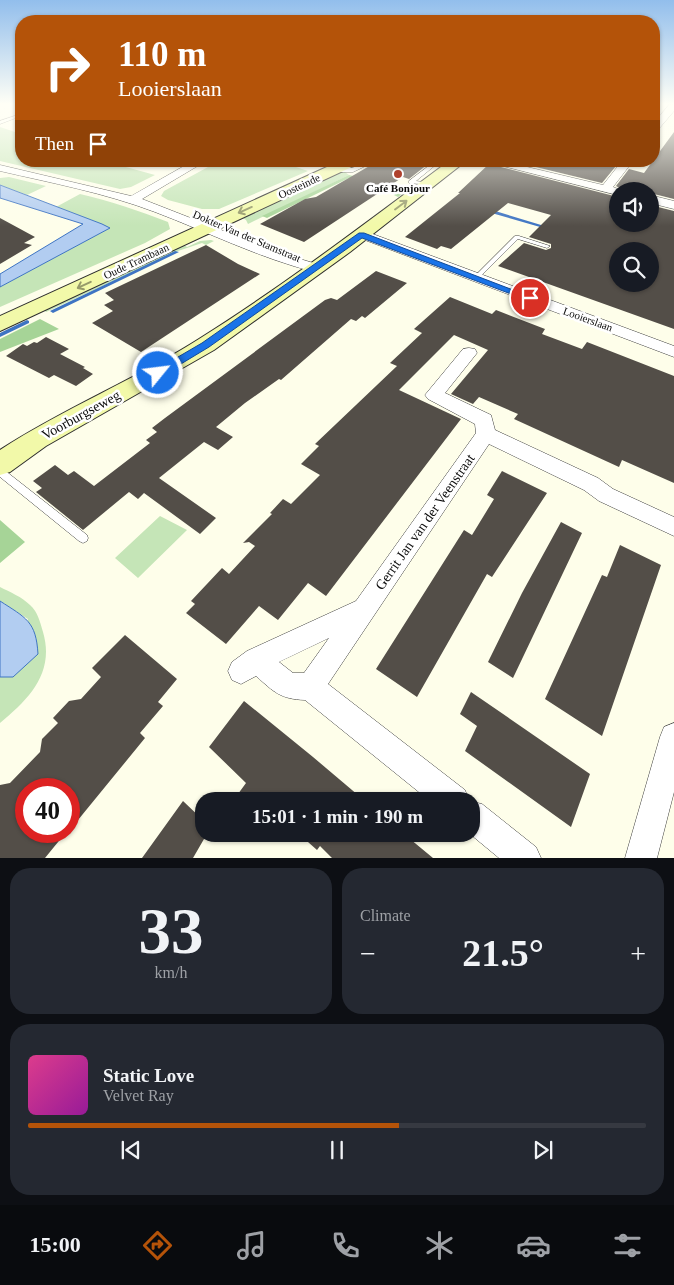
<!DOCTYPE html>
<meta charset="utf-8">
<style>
body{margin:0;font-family:Georgia,serif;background:#242831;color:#f1f3f6;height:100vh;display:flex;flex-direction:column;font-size:19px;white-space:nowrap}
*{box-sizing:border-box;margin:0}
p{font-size:16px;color:#9ea1a6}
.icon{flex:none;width:28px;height:28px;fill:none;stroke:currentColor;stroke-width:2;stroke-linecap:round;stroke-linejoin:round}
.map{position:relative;height:858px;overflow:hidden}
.side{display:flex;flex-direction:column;gap:10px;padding:10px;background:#0d0f14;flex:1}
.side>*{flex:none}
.banner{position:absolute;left:15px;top:15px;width:645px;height:152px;border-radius:20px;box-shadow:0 1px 4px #0004;background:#b45309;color:#fff;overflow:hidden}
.buttons{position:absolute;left:609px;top:182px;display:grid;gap:10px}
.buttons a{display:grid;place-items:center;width:50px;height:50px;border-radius:50%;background:#171b24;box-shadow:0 1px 4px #0004;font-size:25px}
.speed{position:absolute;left:15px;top:778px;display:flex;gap:10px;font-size:25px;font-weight:700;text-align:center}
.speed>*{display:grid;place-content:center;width:65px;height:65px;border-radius:50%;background:#171b24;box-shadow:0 1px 4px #0004;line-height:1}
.speed .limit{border:8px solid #d22;background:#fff;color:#111}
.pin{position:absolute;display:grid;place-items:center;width:42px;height:42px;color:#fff;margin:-21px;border:2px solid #fff;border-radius:50%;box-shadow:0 1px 5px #0007}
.me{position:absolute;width:55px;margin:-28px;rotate:61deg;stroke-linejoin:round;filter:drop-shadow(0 0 4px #0008)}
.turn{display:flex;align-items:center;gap:18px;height:105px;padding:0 20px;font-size:22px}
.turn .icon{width:65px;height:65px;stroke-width:2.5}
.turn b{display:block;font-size:35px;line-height:42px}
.then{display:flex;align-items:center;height:48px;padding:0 20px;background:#0003;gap:10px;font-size:19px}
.big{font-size:38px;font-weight:700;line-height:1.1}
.side .card{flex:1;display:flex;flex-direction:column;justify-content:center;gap:8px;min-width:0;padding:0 18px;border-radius:20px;background:#242831}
.side .dial{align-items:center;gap:0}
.dial b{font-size:65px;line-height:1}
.song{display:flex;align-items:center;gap:15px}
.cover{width:60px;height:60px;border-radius:8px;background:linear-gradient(135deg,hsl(330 70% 55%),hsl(300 70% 35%))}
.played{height:5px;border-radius:2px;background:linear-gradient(90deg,#b45309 60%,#363941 60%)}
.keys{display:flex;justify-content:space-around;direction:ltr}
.heat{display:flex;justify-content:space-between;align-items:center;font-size:28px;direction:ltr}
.side .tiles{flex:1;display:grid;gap:10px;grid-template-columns:1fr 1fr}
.card:last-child{grid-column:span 2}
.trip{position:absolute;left:195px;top:792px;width:285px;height:50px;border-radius:20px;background:#171b24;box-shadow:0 1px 4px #0004;font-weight:700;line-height:50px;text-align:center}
.menu{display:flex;height:80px;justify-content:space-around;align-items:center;background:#090b0e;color:#9ea1a6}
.menu .icon{width:35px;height:35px}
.menu .active{color:#b45309}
.menu b{font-size:22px;color:#f1f3f6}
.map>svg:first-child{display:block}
.green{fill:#c5e5b7}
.forest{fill:#a6d497}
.water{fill:#b2cdf1;stroke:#3e74c3}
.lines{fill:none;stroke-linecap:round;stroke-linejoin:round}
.stream{fill:#3e74c3;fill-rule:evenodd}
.building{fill:#534e48;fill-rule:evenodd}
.lane-casing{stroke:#3e3e3e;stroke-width:1}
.street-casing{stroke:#3e3e3e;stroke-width:1}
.secondary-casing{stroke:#2d2d2d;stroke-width:2}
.lane{fill:#fff;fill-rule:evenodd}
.street{fill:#fff;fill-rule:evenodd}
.secondary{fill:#f2f9a9;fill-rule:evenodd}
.oneway{stroke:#969a6a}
.route{fill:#1a73e8;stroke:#114b97}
.poi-dot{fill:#b0412d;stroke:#fff;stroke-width:2}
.labels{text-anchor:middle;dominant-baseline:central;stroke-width:5;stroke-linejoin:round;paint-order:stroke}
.far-street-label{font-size:11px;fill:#0b0b0b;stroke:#fff}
.far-poi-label{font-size:11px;font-weight:bold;fill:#0b0b0b;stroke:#fff}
.street-label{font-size:14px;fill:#0b0b0b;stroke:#fff}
</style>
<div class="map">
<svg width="674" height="858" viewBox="0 0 674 858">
<rect width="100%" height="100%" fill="#fefeea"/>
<path class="green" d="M0,127L21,134V161H104L155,175L131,187L120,189L0,161Z
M219,161H278L308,171L219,209H202L168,200L161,196L164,191Z
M345,172L349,175L248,224L246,220L239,216L331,174Z
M9,177L46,186L27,195L0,185V178Z
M80,194C110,201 140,211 168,222L170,229L145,243L0,307V287L109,228L56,207Z
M211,240L214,241L206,245L202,243L178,251L46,312L44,310L184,245L187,247L200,241Z
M160,516L187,530L138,578L115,558Z
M0,587C10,592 22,597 30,605C38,612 40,622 43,632C55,673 29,699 0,723V677H13L28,619L0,601Z"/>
<path class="forest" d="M349,175L400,186L397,189L405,192L398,197L394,195L398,191L349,178L267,218L262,216Z
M40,319L59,329L0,352V339Z
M0,520L25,542L0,563Z"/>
<path class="water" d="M0,185L102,224L110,228L0,287V274L83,224L0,198Z
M0,601C26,618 36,621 38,654L13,677H0Z"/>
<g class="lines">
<path class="stream" d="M376,186L394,190L396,191L394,192L377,188L375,187Z
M488,210H492L551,228L547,229L488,212Z
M175,251L179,252L55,312L53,313L50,311Z
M27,320L29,321V323L0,337V333Z"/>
</g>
<path class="building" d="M674,132V199L650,193V191H625L616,186L629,169L644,173Z
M378,161H427L425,163L428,164L409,179L403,177L304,242L260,224L305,199L316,197Z
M511,161H567L587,166L595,161L616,166L602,183Z
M489,164L618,197V224H650V205L674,211V329L498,266L524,243L546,250L551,248V244L529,237L551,215L508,203L451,249L441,246L437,249L405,237L460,193H458ZM618,251H650V284H618Z
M0,218L35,237L24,243L32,245L0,264Z
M206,245L238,264L260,274L141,352L92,323L113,311L104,305L114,300L105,293Z
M376,271L407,283L365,318L362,316L356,321L351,319L281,380L279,379L245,403L216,427L233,437L218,450L204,442L159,478L216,518L200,534L144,493L138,499L129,492L83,530L36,492L42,488L33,481L55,465L68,475L74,471L94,486L150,443L146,440L157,432L152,428L165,418L325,300L331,298L337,300Z
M450,297L492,314L496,310L545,329L542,334L582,349L587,342L674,376V483L622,460L619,467L514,419L518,414L479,397L473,404L451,394L488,350L454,335L399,390L461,419L326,596L308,583L278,620L259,606L226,644L186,613L195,604L191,601L222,568L229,574L255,546L249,542L243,543L272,514L270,513L283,499L291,504L320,475L301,464L319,446L315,444L397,366L390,363L422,333L414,329Z
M46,337L69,349L60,354L85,367L83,368L93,374L76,386L54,375L49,378L6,356L23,344L27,346L34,342L37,343Z
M502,471L547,493L492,577L487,574L417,697L376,669L464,530L472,535L494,499L487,495Z
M561,522L582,533L513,678L488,662L522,593Z
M620,545L661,565L602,736L545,699L602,575L607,577Z
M125,635L177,679L158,702L163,706L140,733L145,738L69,831V789H26V831H67L45,858H0V785L10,783L40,752L42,739L58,723L53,718L69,701L81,699L101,677L92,668Z
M471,692L590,774L571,827L465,751L477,726L460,714Z
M244,701L313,757L365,801H247L238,794L246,783L209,747Z
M183,801L204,821V839L193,858H142Z
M299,834H404L433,858H332L320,846L317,850Z"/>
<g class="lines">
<defs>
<path id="lane" d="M21,114V116L0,124V121Z
M369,161H376L353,172H334L331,170L334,168H352Z
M434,162L438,163L416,181L430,183V185L409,183V181Z
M515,236H519L550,246L547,248L518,239L478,279H474V277Z
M0,468L3,469L87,535L88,538L87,541L83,543L79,541L0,477Z"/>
<path id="street" d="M669,105H674V111L657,131L654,132V123Z
M193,161H206L142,199L280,253L320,265L322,268L320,271L315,272C259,258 208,232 155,212C105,193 52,183 0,171V165L131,196Z
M483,161H502L603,185L622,161H633L613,187L623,191H618V195Z
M650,195L674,201V209L650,203Z
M362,230L674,346V357L357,237L356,234L357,231Z
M469,348L475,349L477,353L445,393L491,415L495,430L598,478L613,489L674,517V536L599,501L584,490L489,444L328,684L465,790L469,801L482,804L536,847L541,858H499L470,834L471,801H430L305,700C280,699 274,692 256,676L241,684L232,680L228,671L232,662L247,651L356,601L476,433L475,424L428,399L425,395L463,349ZM329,638L304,673H293L279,662Z
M674,723V792L657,858H625L660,737L664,727Z"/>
<path id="secondary" d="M340,161H360L358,164L0,331V316Z
M449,161H466L350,252L214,350L46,446L10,472L0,475V450C64,408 135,380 199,339C285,285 367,222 449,161Z"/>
</defs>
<use href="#lane" class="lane-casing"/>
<use href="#street" class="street-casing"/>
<use href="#secondary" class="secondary-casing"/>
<use href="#lane" class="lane"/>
<use href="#street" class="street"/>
<use href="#secondary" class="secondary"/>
</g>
<defs><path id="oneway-shaft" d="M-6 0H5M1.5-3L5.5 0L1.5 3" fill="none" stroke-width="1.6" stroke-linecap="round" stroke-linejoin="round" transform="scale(1.25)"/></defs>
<g class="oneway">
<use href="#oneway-shaft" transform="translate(401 205) rotate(-37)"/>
<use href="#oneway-shaft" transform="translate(245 210) rotate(156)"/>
<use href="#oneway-shaft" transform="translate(84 285) rotate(155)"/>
</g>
<linearGradient id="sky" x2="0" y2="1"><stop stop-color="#92beec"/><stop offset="0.46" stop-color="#fffff6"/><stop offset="1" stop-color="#fffff6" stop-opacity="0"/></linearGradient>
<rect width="674" height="226" fill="url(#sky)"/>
<path class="route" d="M359,233H364L534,298L527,300L362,238L209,347L161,376H154V371L202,343Z"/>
<circle class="poi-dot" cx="398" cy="174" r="5"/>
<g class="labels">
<g class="far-street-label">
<text transform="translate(299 186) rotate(-25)">Oosteinde</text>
<text transform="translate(247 236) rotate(23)">Dokter Van der Stamstraat</text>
<text transform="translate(136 261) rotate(-25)">Oude Trambaan</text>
<text transform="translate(588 319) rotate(20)">Looierslaan</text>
</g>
<g class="far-poi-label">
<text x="398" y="188">Café Bonjour</text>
</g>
<g class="street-label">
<text transform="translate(81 415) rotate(-29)">Voorburgseweg</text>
<text transform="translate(425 522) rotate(-55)">Gerrit Jan van der Veenstraat</text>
</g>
</g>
</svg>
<div class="buttons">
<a><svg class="icon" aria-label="sound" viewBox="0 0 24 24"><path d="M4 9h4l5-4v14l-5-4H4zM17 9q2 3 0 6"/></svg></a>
<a><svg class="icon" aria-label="search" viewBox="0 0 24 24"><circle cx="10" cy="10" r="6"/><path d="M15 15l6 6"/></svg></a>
</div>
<div class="speed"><div class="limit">40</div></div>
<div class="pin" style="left:530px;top:298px;background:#d93025"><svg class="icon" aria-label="arrive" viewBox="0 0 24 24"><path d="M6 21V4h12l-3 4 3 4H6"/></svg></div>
<svg class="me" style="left:158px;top:373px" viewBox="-20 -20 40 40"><circle r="17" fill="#1a73e8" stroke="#fff" stroke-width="3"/><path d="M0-11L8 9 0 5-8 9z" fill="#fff"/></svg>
<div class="trip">15:01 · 1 min · 190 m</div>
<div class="banner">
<div class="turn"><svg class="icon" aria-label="right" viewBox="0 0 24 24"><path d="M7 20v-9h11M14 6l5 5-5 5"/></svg><div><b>110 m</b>Looierslaan</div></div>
<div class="then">Then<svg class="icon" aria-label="arrive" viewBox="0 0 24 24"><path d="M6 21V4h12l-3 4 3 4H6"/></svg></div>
</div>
</div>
<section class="side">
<div class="tiles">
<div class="card dial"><b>33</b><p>km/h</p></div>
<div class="card"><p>Climate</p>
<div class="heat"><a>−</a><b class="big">21.5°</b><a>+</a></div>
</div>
<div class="card">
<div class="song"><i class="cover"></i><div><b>Static Love</b><p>Velvet Ray</p></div></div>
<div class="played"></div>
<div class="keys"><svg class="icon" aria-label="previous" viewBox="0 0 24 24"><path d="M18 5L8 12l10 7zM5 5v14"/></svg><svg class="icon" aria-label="pause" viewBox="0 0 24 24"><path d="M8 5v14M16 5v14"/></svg><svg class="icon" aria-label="next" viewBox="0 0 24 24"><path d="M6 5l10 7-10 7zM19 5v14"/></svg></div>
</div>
</div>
</section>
<nav class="menu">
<b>15:00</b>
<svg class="icon active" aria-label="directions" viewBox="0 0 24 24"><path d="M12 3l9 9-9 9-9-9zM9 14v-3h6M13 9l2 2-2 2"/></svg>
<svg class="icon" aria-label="music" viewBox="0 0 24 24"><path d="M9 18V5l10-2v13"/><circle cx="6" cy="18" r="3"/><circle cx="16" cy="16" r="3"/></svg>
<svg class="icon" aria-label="phone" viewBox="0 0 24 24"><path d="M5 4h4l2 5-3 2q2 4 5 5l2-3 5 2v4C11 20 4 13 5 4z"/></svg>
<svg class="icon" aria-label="climate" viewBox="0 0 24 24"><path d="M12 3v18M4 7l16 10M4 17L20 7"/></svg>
<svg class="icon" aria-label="car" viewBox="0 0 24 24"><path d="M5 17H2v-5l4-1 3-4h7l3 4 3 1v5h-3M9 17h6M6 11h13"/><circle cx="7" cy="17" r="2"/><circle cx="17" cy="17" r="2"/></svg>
<svg class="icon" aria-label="filters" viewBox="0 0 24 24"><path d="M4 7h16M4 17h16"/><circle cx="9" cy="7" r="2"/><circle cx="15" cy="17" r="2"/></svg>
</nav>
